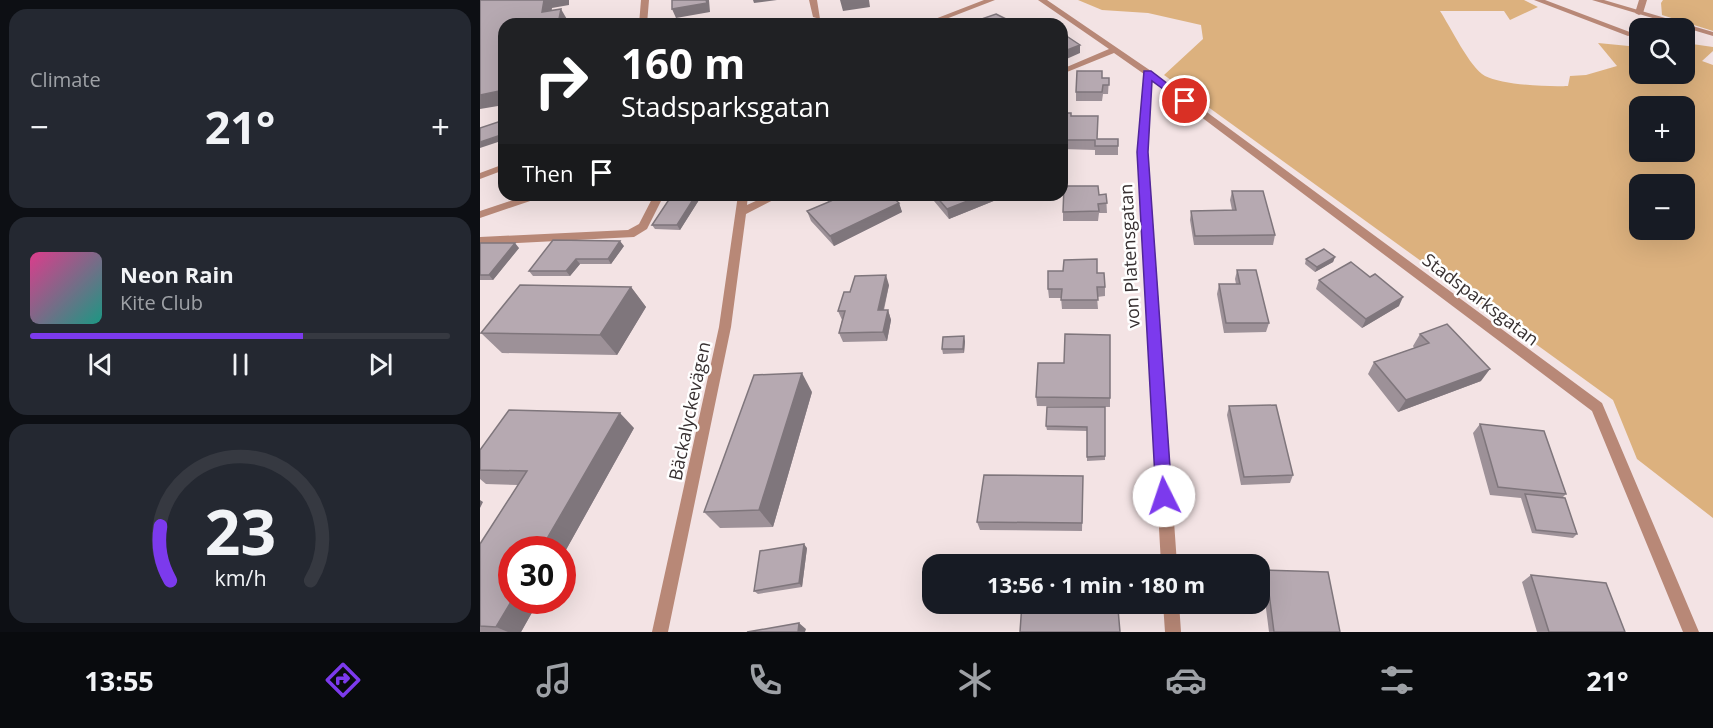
<!DOCTYPE html>
<meta charset="utf-8">
<style>
body{margin:0;font-family:"Open Sans",sans-serif;background:#242831;color:#f1f3f6;height:100vh;display:flex;flex-direction:column;font-size:22px;white-space:nowrap}
*{box-sizing:border-box;margin:0}
p{font-size:20px;color:#9ea1a6}
.icon{flex:none;width:33px;height:33px;fill:none;stroke:currentColor;stroke-width:2;stroke-linecap:round;stroke-linejoin:round}
.map{position:relative;flex:1;overflow:hidden}
.side{display:flex;flex-direction:column;gap:9px;padding:9px;background:#0d0f14;width:480px}
.side>*{flex:none}
.hud{position:absolute;left:18px;top:18px;width:570px;height:183px;border-radius:18px;box-shadow:0 6px 24px #0002;background:#202124;color:#fff;overflow:hidden}
.controls{position:absolute;left:1149px;top:18px;display:grid;gap:12px}
.controls a{display:grid;place-items:center;width:66px;height:66px;border-radius:12px;background:#171b24;box-shadow:0 6px 24px #0002;font-size:30px}
.speed{position:absolute;left:18px;top:536px;display:flex;gap:12px;font-size:30px;font-weight:700;text-align:center}
.speed>*{display:grid;place-content:center;width:78px;height:78px;border-radius:50%;background:#171b24;box-shadow:0 6px 24px #0002;line-height:1}
.speed .limit{border:9px solid #d22;background:#fff;color:#111}
.pin{position:absolute;display:grid;place-items:center;width:51px;height:51px;color:#fff;margin:-26px;border:3px solid #fff;border-radius:50%;box-shadow:0 2px 6px #0007}
.me{position:absolute;width:66px;margin:-33px;rotate:356deg;stroke-linejoin:round;filter:drop-shadow(0 0 4px #0008)}
.turn{display:flex;align-items:center;gap:21px;height:126px;padding:0 24px;font-size:27px}
.turn .icon{width:78px;height:78px;stroke-width:2.5}
.turn b{display:block;font-size:42px;line-height:51px}
.then{display:flex;align-items:center;height:57px;padding:0 24px;background:#0003;gap:12px;font-size:22px}
.big{font-size:45px;font-weight:700;line-height:1.1}
.side .card{flex:1;display:flex;flex-direction:column;justify-content:center;gap:9px;min-width:0;padding:0 21px;border-radius:18px;background:#242831}
.side .dial{align-items:center;gap:0}
.dial svg{height:156px;overflow:visible;fill:none;stroke:#363941;stroke-width:7;stroke-linecap:round;text-anchor:middle}
.dial text{fill:#f1f3f6;stroke:none}
.song{display:flex;align-items:center;gap:18px}
.cover{width:72px;height:72px;border-radius:9px;background:linear-gradient(135deg,hsl(330 70% 55%),hsl(170 70% 35%))}
.played{height:6px;border-radius:3px;background:linear-gradient(90deg,#7c3aed 65%,#363941 65%)}
.keys{display:flex;justify-content:space-around;direction:ltr}
.heat{display:flex;justify-content:space-between;align-items:center;font-size:33px;direction:ltr}
.trip{position:absolute;left:442px;top:554px;width:348px;height:60px;border-radius:18px;background:#171b24;box-shadow:0 6px 24px #0002;font-weight:700;line-height:60px;text-align:center}
.dock{display:flex;height:96px;justify-content:space-around;align-items:center;background:#090b0e;color:#9ea1a6}
.dock .icon{width:42px;height:42px}
.dock .current{color:#7c3aed}
.dock b{font-size:27px;color:#f1f3f6}
main{display:flex;flex:1;min-height:0}
.map>svg:first-child{display:block}
.forest{fill:#dcb17e;fill-rule:evenodd}
.lines{fill:none;stroke-linecap:round;stroke-linejoin:round}
.service{fill:#b88877;fill-rule:evenodd}
.minor{fill:#b88877;fill-rule:evenodd}
.tertiary{fill:#b88877;fill-rule:evenodd}
.wall{fill:#9d9198}
.shaded-wall{fill:#7f767c}
.building{fill:#b6a9b1;stroke:#7f767c;stroke-width:1.5}
.route{fill:#7c3aed;stroke:#51269a;stroke-width:1.5}
.labels{text-anchor:middle;dominant-baseline:central;stroke-width:5;stroke-linejoin:round;paint-order:stroke}
.street-label{font-size:18px;fill:#373031;stroke:#fff}
</style>
<main>
<section class="side">
<div class="card"><p>Climate</p>
<div class="heat"><a>−</a><b class="big">21°</b><a>+</a></div>
</div>
<div class="card">
<div class="song"><i class="cover"></i><div><b>Neon Rain</b><p>Kite Club</p></div></div>
<div class="played"></div>
<div class="keys"><svg class="icon" aria-label="previous" viewBox="0 0 24 24"><path d="M18 5L8 12l10 7zM5 5v14"/></svg><svg class="icon" aria-label="pause" viewBox="0 0 24 24"><path d="M8 5v14M16 5v14"/></svg><svg class="icon" aria-label="next" viewBox="0 0 24 24"><path d="M6 5l10 7-10 7zM19 5v14"/></svg></div>
</div>
<div class="card dial"><svg viewBox="0 0 100 80">
<path d="M14 69A42 42 0 1 1 86 69"/>
<path d="M14 69A42 42 0 0 1 9 41" stroke="#7c3aed"/>
<text x="50" y="56" font-size="32" font-weight="700">23</text>
<text x="50" y="72" font-size="11">km/h</text>
</svg></div>
</section>
<div class="map">
<svg width="1233" height="632" viewBox="0 0 1233 632">
<rect width="100%" height="100%" fill="#f3e3e4"/>
<path class="forest" d="M598,0H1044L1058,7L1030,20L1024,11H960C970,26 990,68 1005,76C1022,85 1069,87 1088,86L1090,76L1106,75L1137,66L1118,43L1159,47L1160,74H1204L1205,43L1233,47V51L1222,61L1233,65V518L1157,459L1133,400L684,75L723,39L721,25L668,13L622,10ZM1160,106H1204V152H1160ZM1160,184H1204V230H1160Z
M1183,0H1233V31L1182,15L1181,3Z"/>
<g class="lines">
<path class="service" d="M1054,0H1065L1155,34L1148,36Z
M1159,0H1167L1163,13L1159,15L1155,13Z
M48,195H63L62,197L0,218V211Z
M174,195H184L167,229L154,237L0,245V237L148,230L159,224Z"/>
<path class="minor" d="M161,0H169L167,24H159Z
M329,0H337L340,19L333,17Z
M558,0H567L671,71L1122,403L1219,632H1203L1112,411L672,80L668,152L697,564H681L658,152L664,74L634,53L582,74V69L629,49Z
M1112,0H1124L1233,32V36Z
M258,195H268L267,205L289,195H303L266,214L251,327L188,632H172L239,327Z
M683,603H699L701,632H685Z"/>
<path class="tertiary" d="M504,0H515L453,24H442Z
M24,164V170L0,179V173Z"/>
</g>
<path class="wall" d="M622,78H629L628,94H623L622,101H596V92Z
M582,113L591,116L617,139H638V155H615V150L583,149V131H582Z
M752,191L795,235L793,245H714L710,220L711,211L752,210L750,200Z
M626,194L627,213H619L618,221H583V212L619,195Z
M453,195H526V196L469,219L454,201Z
M346,196L419,203L422,212L354,246L331,221L327,211L348,202Z
M219,200L200,230L175,229L172,225Z
M0,243L39,248L13,280H0Z
M144,246L131,264H100L90,276H53L49,271Z
M855,257L853,262L835,272L825,264L826,259Z
M757,270L789,323L786,332L744,333L737,294L739,284H756L755,279Z
M617,273L625,287V296L617,297L618,309H582L581,298H569L568,289Z
M839,280L919,306L882,328L836,289Z
M409,285L404,310H408L411,320L407,341L363,342L359,333L362,320L358,311L370,292Z
M151,287L166,307L137,355L22,353L1,333Z
M940,334L1001,381L918,412L888,374L894,362L934,348L933,346Z
M630,335V407L557,406L556,397L584,363Z
M485,341L484,353L463,354L462,349Z
M332,392L293,527L240,528L224,512Z
M749,406L813,475L810,483L761,485L747,415Z
M625,407V460L607,461V431L567,430L566,426Z
M1000,424L1086,494L1082,498L1097,534L1093,538L1052,533L1041,498L1010,495L993,433Z
M154,428L82,557V549L32,600H59L41,632H0V544L38,485L6,484L0,479V450Z
M603,484L602,531L500,530L497,522Z
M327,548L322,587L278,594L274,591Z
M786,570L860,632H789L782,577Z
M1051,575L1145,632H1057L1042,582Z"/>
<path class="shaded-wall" d="M64,0H89V5L72,8L70,24L62,12Z
M226,0H229L230,12L196,18L192,9Z
M273,0H297L274,3Z
M360,0H389L390,7L363,11Z
M81,9L88,21L87,24H78Z
M524,18L525,23L521,24H509Z
M600,45V53L582,61V52Z
M24,90V105L0,109V95Z
M24,134V140L0,148V142Z
M216,195L219,200L200,230L197,225Z
M503,195L526,196L469,219L467,209Z
M419,203L422,212L354,246L350,236Z
M140,241L144,246L131,264L128,259Z
M35,243L39,248L13,280L9,275Z
M855,257L853,262L835,272L837,267Z
M96,259L100,264L90,276L86,271Z
M406,275L409,285L401,320L398,310Z
M151,287L166,307L137,355L120,335Z
M923,297L919,306L882,328L886,319Z
M408,310L411,320L407,341L403,332Z
M484,336L485,341L484,353L483,349Z
M1010,369L1001,381L918,412L926,400Z
M322,373L332,392L293,527L279,510Z
M140,413L154,428L82,557V549H61Z
M0,500L3,502L0,508Z
M324,544L327,548L322,587L319,583Z
M32,600H59L41,632H28L16,627Z
M319,623L326,629L325,632H318Z"/>
<path class="building" d="M0,0H64L62,12L81,9L78,24H24V90L0,95Z
M192,0H226L227,3L192,9Z
M516,14L524,18L509,24H496L493,22Z
M582,33L600,45L582,52Z
M597,71H622V78H629V85H623L622,92H596Z
M582,113H591V116H618L617,139H638V146H615V140H583L584,122H582Z
M24,120V134L0,142V128Z
M584,186H618L619,195L626,194L627,203L618,204L619,211L583,212Z
M752,191H783L795,235L715,236L711,211L756,210Z
M192,195H216L197,225H172Z
M348,195H410L419,203L350,236L327,211L351,201L346,196Z
M455,195H503L467,209Z
M73,240L140,241L128,259H96L86,271H49Z
M0,243H35L9,275H0Z
M844,249L855,257L837,267L826,259Z
M617,259V273H624L625,287H617L618,300H581L582,289H568V271H583L584,260Z
M871,262L890,277L895,274L923,297L886,319L839,280Z
M757,270H776L789,323H746L739,284H760Z
M406,275L398,310H408L403,332L359,333L365,311H358L364,292H370L375,276Z
M40,285L151,287L120,335L1,333Z
M967,324L1010,369L926,400L894,362L949,343L940,334Z
M585,334L630,335V398L556,397L558,363H584Z
M484,336L483,349H462L463,337Z
M322,373L279,510L224,512L274,375Z
M796,405L813,475L764,477L749,406Z
M567,407H625V456L607,457V427L566,426Z
M29,410L140,413L61,549H32V600L16,627L0,626V544L47,471L0,470V450Z
M1000,424L1064,431L1086,494L1018,487Z
M504,475L603,476L602,523L497,522Z
M1045,494L1085,498L1097,534L1056,530Z
M324,544L319,583L274,591L280,551Z
M786,570L848,572L860,632H794Z
M1051,575L1126,583L1145,632H1069Z
M542,603H622V608L638,609L640,632H540Z
M319,623L318,632H267Z"/>
<path class="route" d="M664,71H671L710,101L702,103L672,81L668,152L692,496L690,501L684,504L678,501L676,496L657,152Z"/>
<g class="labels">
<g class="street-label">
<text transform="translate(649 256) rotate(-93)">von Platensgatan</text>
<text transform="translate(1001 299) rotate(37)">Stadsparksgatan</text>
<text transform="translate(209 411) rotate(-78)">Bäckalyckevägen</text>
</g>
</g>
</svg>
<div class="controls">
<a><svg class="icon" aria-label="search" viewBox="0 0 24 24"><circle cx="10" cy="10" r="6"/><path d="M15 15l6 6"/></svg></a>
<a>+</a>
<a>−</a>
</div>
<div class="speed"><div class="limit">30</div></div>
<div class="pin" style="left:705px;top:101px;background:#d93025"><svg class="icon" aria-label="arrive" viewBox="0 0 24 24"><path d="M6 21V4h12l-3 4 3 4H6"/></svg></div>
<svg class="me" style="left:684px;top:496px" viewBox="-20 -20 40 40"><circle r="19" fill="#fff"/><path d="M0-13L10 11 0 6-10 11z" fill="#7c3aed"/></svg>
<div class="trip">13:56 · 1 min · 180 m</div>
<div class="hud">
<div class="turn"><svg class="icon" aria-label="right" viewBox="0 0 24 24"><path d="M7 20v-9h11M14 6l5 5-5 5"/></svg><div><b>160 m</b>Stadsparksgatan</div></div>
<div class="then">Then<svg class="icon" aria-label="arrive" viewBox="0 0 24 24"><path d="M6 21V4h12l-3 4 3 4H6"/></svg></div>
</div>
</div>
</main>
<nav class="dock">
<b>13:55</b>
<svg class="icon current" aria-label="directions" viewBox="0 0 24 24"><path d="M12 3l9 9-9 9-9-9zM9 14v-3h6M13 9l2 2-2 2"/></svg>
<svg class="icon" aria-label="music" viewBox="0 0 24 24"><path d="M9 18V5l10-2v13"/><circle cx="6" cy="18" r="3"/><circle cx="16" cy="16" r="3"/></svg>
<svg class="icon" aria-label="phone" viewBox="0 0 24 24"><path d="M5 4h4l2 5-3 2q2 4 5 5l2-3 5 2v4C11 20 4 13 5 4z"/></svg>
<svg class="icon" aria-label="climate" viewBox="0 0 24 24"><path d="M12 3v18M4 7l16 10M4 17L20 7"/></svg>
<svg class="icon" aria-label="car" viewBox="0 0 24 24"><path d="M5 17H2v-5l4-1 3-4h7l3 4 3 1v5h-3M9 17h6M6 11h13"/><circle cx="7" cy="17" r="2"/><circle cx="17" cy="17" r="2"/></svg>
<svg class="icon" aria-label="filters" viewBox="0 0 24 24"><path d="M4 7h16M4 17h16"/><circle cx="9" cy="7" r="2"/><circle cx="15" cy="17" r="2"/></svg>
<b>21°</b>
</nav>
